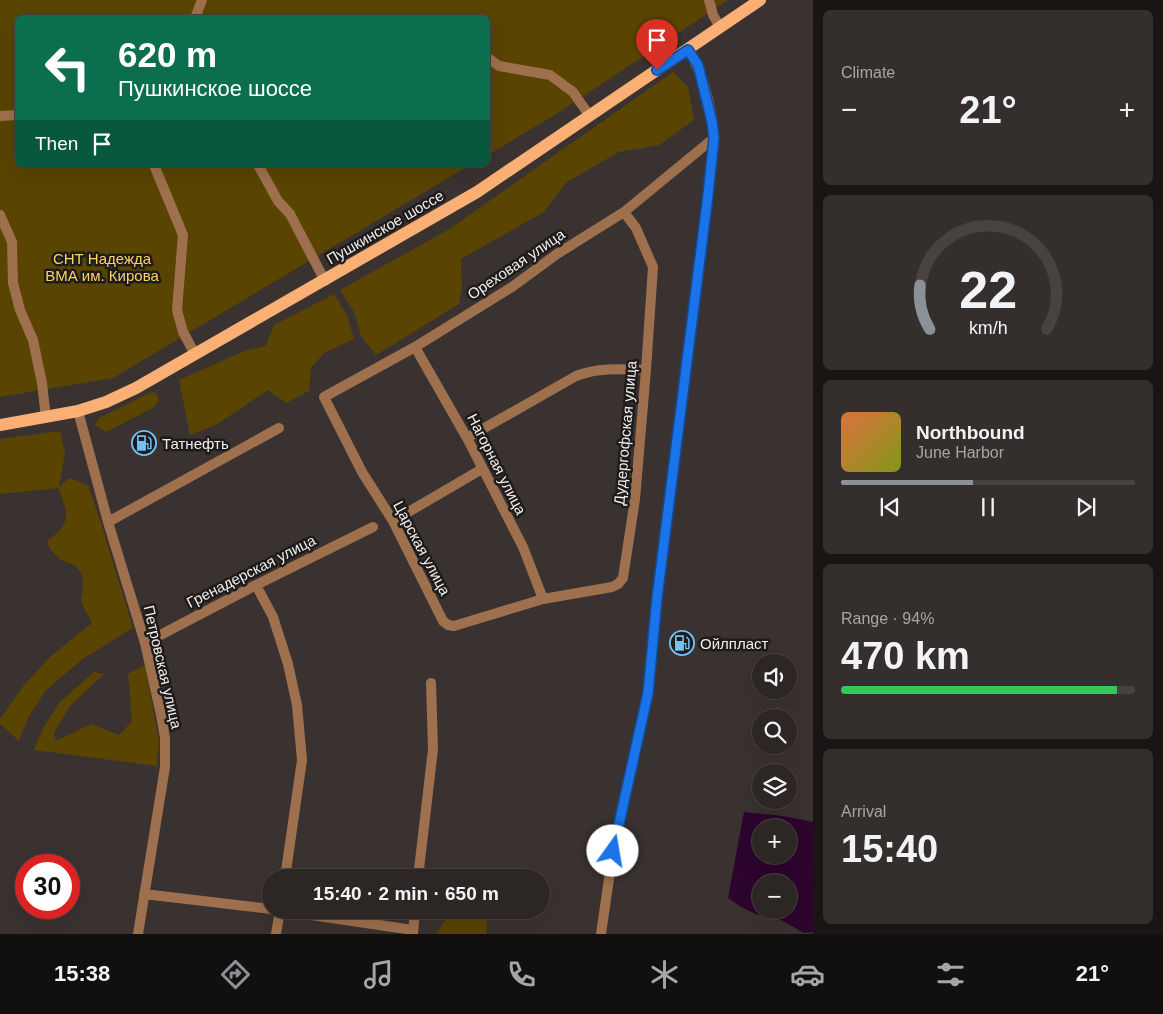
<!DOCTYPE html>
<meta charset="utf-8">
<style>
body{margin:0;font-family:Helvetica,sans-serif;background:#342e2d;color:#f1f3f6;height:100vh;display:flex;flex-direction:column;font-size:19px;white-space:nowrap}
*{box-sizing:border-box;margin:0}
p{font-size:16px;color:#a6a5a7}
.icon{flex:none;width:28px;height:28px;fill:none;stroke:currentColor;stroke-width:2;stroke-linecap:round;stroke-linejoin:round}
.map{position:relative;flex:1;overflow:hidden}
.panel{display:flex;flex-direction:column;gap:10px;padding:10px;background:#181514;width:350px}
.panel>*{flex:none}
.top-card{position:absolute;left:15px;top:15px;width:475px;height:152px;border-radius:8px;box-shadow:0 5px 20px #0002,0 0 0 1px #484342;background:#0b6e4f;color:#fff;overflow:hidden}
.fabs{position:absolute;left:752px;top:654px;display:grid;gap:10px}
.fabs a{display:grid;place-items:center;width:45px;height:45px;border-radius:50%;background:#2c2625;box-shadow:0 5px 20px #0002,0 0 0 1px #484342;font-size:25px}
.speed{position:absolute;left:15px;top:854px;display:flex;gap:10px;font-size:25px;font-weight:700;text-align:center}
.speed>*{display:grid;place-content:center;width:65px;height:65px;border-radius:50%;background:#2c2625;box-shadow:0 5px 20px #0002,0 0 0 1px #484342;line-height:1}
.speed .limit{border:8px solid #d22;background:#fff;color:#111}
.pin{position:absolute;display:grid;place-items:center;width:42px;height:42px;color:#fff;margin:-51px -21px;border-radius:50% 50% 50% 0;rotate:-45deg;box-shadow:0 0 5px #0007}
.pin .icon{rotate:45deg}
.me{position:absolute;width:55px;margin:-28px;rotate:13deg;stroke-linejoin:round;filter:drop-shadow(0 0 4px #0008)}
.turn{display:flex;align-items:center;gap:18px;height:105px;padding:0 20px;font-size:22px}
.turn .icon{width:65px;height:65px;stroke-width:2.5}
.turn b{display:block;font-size:35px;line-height:42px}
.then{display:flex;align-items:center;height:48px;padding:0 20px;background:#0003;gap:10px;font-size:19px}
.big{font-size:38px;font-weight:800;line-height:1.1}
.panel .card{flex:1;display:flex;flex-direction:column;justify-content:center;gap:8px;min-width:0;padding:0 18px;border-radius:8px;background:#342e2d}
.panel .dial{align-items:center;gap:0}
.dial svg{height:130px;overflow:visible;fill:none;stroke:#484342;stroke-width:7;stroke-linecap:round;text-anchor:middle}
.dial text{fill:#f1f3f6;stroke:none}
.song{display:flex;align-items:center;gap:15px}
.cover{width:60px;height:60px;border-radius:8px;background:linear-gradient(135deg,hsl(20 70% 55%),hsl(70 70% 35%))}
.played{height:5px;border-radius:2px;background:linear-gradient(90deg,#8c9099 45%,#484342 45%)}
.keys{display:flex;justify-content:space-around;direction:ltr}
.heat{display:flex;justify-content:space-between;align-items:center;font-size:28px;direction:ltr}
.charge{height:8px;border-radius:4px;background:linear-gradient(90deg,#34c759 94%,#484342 0)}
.trip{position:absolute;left:262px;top:869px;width:288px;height:50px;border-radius:25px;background:#2c2625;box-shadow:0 5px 20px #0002,0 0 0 1px #484342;font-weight:800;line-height:50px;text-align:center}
.menu{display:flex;height:80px;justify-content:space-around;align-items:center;background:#120f0f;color:#a6a5a7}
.menu .icon{width:35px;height:35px}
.menu .selected{color:#8c9099}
.menu b{font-size:22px;color:#f1f3f6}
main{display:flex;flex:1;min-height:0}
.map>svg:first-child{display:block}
.green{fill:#594402}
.water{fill:#2d042d;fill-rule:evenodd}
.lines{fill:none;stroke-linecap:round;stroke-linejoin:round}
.minor{stroke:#9e704d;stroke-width:10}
.major{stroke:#faaf74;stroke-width:12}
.route-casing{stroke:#114b97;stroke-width:12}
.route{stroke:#1a73e8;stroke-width:9}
.labels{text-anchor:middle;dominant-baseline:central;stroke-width:5;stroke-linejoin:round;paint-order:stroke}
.street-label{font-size:15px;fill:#f2eeed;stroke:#1e1b1b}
.park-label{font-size:15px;fill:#fed25f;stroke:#1e1b1b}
.poi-label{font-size:15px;fill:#f2eeed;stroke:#1e1b1b;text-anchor:start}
</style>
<main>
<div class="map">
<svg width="813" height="934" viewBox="0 0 813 934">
<rect width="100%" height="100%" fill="#3a3231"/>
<path class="green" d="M0,0H728L561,111L488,155V18H18V165H470L113,378L0,397Z
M673,72L688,87L694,120L659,145L619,152L567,182L544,212L461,259L462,287L459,304L376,355L361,336L354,312L340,290L448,230Z
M334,294L347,315L354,339L324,353L311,368L309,391L286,403L268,390L216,425L190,435L179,380L247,350L266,346L274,325Z
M152,392L156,393L159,400L153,408L106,432L95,425L99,418Z
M60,431L65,452L59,487L69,478L88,485L101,523L133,628L84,658L46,690L28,718L19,741L0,724V719L24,685L51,656L92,623L81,602L83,587L82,574L75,565L60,560L50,549L47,541C72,523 69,515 58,488L0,494V439Z
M145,665L159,741L157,766L34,750L44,726L60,702L94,672L104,674L70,706L54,733L56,741L91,724L119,735L132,721L128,674Z
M452,910H488L486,934H436Z"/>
<path class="water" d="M744,812L783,816L813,822V932L804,933L781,920L756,914L741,907L728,898ZM761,828H789V855H761ZM789,882V910H761V882Z"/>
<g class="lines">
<path class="minor" d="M709,0L713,15L720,27
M195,18L202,0
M488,58L499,66L550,75L573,92L589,115
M0,116L18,115
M154,165L183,235L177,310L183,332L195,354
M258,165L278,201L290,214L325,281
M624,212L636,228L653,267L646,370L635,499L623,578L618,584L612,587L543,599L454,626L448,625L443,621L393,521L362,472L324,397L415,347L512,287L557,254L624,212L714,138
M0,215L12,242L13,283L20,310L33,340L42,383L46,418
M415,347L467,438L523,547L543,599
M78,411L108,522L145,643L161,715L165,738V767L138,934
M467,438L576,376C599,367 622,369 646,370
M393,521L482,469
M108,522L279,428
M256,585L273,617L288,664L297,705L302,760L285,878
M145,643L256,585L373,527
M418,878L433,749L431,683
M144,894L271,909
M277,910L413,930
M276,934L280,910
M413,934L415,910
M601,934L613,851L648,693L657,598L713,156C715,120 707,80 688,50"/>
<path class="major" d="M0,425L78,411L106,402L136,388L477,192L760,0"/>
</g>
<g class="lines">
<defs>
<path id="route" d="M613,851L648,693L657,598L708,195L714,138L712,122L698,65L688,50L657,70"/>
</defs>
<use href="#route" class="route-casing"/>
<use href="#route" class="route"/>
</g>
<defs>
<symbol id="fuel-ring" viewBox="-11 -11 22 22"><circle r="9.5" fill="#1e1b1b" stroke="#70c1f4" stroke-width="1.5"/><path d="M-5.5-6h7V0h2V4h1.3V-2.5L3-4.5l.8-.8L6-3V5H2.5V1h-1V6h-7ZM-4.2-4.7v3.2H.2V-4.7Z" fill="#70c1f4"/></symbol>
</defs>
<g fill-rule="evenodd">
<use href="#fuel-ring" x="130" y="429" width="28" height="28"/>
<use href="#fuel-ring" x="668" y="629" width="28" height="28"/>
</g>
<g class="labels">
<g class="street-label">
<text transform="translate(385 227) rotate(-30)">Пушкинское шоссе</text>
<text transform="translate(516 264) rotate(-34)">Ореховая улица</text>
<text transform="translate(625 433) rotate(-85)">Дудергофская улица</text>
<text transform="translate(497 464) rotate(63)">Нагорная улица</text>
<text transform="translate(422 548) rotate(62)">Царская улица</text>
<text transform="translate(251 571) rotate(-27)">Гренадерская улица</text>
<text transform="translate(163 667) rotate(77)">Петровская улица</text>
</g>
<g class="park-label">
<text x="102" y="258">СНТ Надежда<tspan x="102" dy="17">ВМА им. Кирова</tspan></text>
</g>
<g class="poi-label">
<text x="162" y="443">Татнефть</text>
<text x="700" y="643">Ойлпласт</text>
</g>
</g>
</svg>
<div class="fabs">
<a><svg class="icon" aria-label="sound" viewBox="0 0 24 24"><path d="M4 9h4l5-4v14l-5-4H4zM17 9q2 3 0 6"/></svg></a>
<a><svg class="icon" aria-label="search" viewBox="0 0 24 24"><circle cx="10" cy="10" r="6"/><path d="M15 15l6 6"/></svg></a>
<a><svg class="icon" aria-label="layers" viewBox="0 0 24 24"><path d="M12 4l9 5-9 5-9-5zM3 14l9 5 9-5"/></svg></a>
<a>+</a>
<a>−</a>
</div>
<div class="speed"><div class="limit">30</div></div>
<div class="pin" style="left:657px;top:70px;background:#d93025"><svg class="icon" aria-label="arrive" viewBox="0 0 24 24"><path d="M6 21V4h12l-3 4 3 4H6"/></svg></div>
<svg class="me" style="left:613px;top:851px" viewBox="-20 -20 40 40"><circle r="19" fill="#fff"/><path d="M0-13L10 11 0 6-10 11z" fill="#1a73e8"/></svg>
<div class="trip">15:40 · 2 min · 650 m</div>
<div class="top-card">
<div class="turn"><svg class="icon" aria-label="left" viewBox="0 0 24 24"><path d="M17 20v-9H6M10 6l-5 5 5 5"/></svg><div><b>620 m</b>Пушкинское шоссе</div></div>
<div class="then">Then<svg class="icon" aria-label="arrive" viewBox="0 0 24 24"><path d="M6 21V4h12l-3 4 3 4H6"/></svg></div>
</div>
</div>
<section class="panel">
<div class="card"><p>Climate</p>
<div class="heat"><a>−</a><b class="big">21°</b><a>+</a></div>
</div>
<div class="card dial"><svg viewBox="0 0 100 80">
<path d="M14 69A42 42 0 1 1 86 69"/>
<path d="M14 69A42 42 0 0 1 8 42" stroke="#8c9099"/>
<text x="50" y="56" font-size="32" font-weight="700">22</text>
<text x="50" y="72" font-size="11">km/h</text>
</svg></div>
<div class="card">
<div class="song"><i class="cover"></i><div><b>Northbound</b><p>June Harbor</p></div></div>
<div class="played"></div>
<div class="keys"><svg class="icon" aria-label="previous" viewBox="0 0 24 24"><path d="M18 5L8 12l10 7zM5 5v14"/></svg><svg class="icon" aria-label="pause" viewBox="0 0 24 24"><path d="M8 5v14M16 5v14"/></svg><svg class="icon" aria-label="next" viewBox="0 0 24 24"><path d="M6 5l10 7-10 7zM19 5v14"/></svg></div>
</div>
<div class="card"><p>Range · 94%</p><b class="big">470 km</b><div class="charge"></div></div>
<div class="card"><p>Arrival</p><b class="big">15:40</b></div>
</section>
</main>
<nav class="menu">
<b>15:38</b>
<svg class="icon selected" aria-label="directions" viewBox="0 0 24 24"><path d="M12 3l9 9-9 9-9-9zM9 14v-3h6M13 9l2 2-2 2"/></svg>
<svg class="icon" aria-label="music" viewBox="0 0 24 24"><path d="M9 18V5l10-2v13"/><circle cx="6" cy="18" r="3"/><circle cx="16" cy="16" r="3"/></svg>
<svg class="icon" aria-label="phone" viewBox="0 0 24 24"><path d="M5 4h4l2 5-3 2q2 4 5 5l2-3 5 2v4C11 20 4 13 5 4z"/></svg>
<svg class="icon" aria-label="climate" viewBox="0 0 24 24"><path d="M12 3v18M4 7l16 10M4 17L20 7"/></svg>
<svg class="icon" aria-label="car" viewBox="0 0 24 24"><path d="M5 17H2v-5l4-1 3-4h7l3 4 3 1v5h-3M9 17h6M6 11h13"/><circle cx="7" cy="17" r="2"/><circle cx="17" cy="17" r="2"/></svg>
<svg class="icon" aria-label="filters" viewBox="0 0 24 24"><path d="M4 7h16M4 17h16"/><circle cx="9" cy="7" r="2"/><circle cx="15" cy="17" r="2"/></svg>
<b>21°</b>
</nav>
